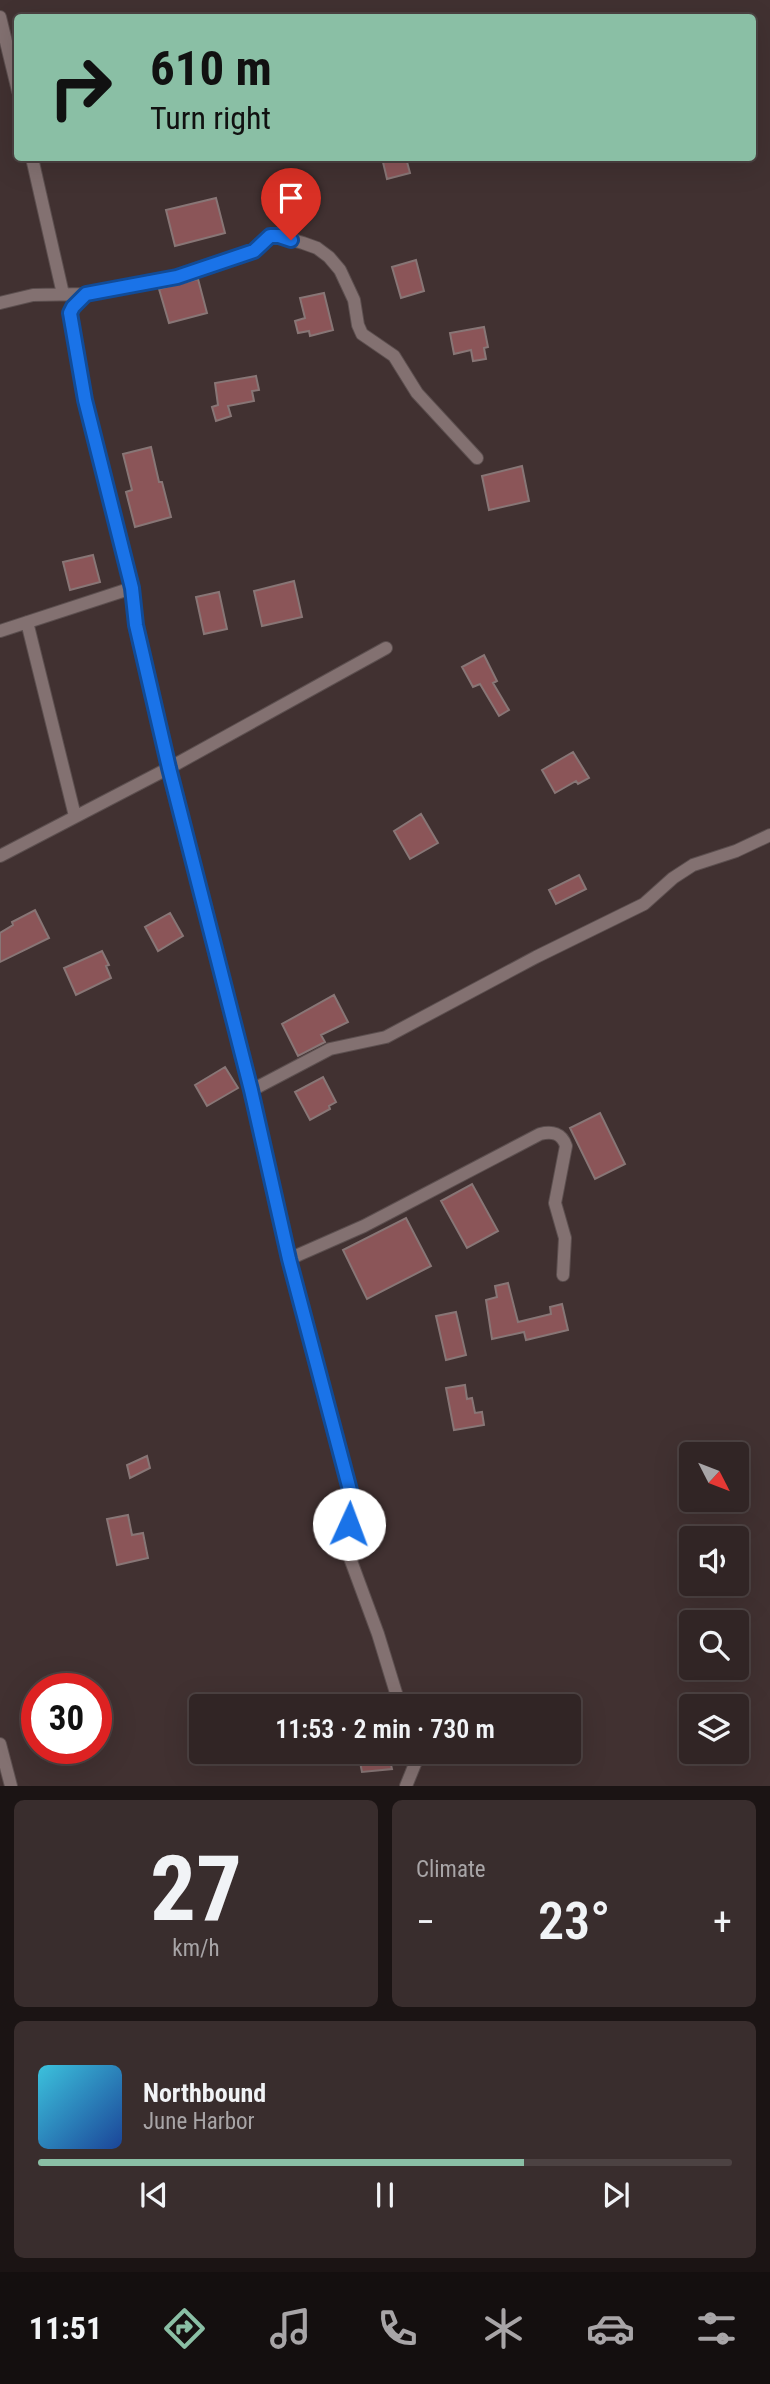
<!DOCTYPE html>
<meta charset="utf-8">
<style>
body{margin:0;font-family:"Roboto Condensed",sans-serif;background:#392d2d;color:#f1f3f6;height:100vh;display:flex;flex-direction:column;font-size:26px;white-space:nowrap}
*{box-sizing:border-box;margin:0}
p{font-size:23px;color:#a8a5a7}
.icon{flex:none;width:38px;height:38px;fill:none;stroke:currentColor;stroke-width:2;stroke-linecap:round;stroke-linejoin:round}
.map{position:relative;height:1786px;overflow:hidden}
.drawer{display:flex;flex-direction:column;gap:14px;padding:14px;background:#1b1414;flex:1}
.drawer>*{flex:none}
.top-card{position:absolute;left:14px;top:14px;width:742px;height:147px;border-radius:7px;box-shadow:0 7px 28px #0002,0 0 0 2px #4c4242;background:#8abfa5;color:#111;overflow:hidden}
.needle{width:46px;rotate:132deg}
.buttons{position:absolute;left:679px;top:1442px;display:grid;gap:14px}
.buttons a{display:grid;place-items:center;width:70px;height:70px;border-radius:7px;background:#312525;box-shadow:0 7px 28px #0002,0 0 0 2px #4c4242;font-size:35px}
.speed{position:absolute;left:21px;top:1673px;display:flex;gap:14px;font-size:35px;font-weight:700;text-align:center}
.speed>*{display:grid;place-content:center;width:91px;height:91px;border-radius:50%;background:#312525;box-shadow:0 7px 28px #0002,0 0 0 2px #4c4242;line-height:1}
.speed .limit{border:10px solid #d22;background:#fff;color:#111}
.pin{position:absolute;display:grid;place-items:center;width:60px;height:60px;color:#fff;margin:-72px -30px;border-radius:50% 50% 50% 0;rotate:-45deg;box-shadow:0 0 7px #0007}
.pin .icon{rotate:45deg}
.me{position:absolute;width:77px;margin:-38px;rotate:2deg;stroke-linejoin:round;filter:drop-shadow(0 0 5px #0008)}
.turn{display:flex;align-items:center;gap:24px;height:147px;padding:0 21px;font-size:32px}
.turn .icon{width:91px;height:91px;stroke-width:2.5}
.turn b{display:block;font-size:49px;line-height:60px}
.big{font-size:52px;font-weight:600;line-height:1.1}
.drawer .card{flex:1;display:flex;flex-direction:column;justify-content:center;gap:10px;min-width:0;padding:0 24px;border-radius:10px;background:#392d2d}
.drawer .dial{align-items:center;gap:0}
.dial b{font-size:91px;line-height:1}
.song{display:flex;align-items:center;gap:21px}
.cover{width:84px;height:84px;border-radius:10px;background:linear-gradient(135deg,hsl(190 70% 55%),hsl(220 70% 35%))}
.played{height:7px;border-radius:4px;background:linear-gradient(90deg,#8abfa5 70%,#4c4242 70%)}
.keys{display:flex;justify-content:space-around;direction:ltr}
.heat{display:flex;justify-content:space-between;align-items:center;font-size:38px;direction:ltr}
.drawer .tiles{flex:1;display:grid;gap:14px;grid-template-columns:1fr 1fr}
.card:last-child{grid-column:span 2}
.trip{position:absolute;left:189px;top:1694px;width:392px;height:70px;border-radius:7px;background:#312525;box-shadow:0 7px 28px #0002,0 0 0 2px #4c4242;font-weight:600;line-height:70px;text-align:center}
.menu{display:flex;height:112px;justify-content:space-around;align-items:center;background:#140f0f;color:#a8a5a7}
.menu .icon{width:49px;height:49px}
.menu .active{color:#8abfa5}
.menu b{font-size:32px;color:#f1f3f6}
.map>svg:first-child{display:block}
.building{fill:#8b5558;stroke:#887676;stroke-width:2}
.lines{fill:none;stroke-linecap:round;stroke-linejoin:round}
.minor-casing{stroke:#5c4f4f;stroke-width:14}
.minor{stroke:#837171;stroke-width:12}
.route-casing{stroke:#114b97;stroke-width:18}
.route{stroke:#1a73e8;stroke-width:12}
</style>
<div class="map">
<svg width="770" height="1786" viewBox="0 0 770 1786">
<rect width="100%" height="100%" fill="#413131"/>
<path class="building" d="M382,158H406L410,173L387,179Z
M216,198L225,233L175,246L166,210Z
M416,260L424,291L401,298L392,267Z
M198,279L207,313L169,323L159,289Z
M324,293L333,330L310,336L309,331L298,333L295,321L305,318L300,298Z
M484,327L488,347L484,348L486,359L473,361L471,350L454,354L450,333Z
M256,376L259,390L252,391L254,401L228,406L231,416L216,421L212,407L218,405L215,383Z
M151,447L159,482H162L171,517L135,527L126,492L132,490L123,454Z
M522,466L529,501L489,510L482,476Z
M93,555L100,582L70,590L63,562Z
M294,581L302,617L262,626L254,591Z
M219,592L227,629L204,634L196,597Z
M484,655L497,681L493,683L509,710L499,716L480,684L473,687L462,667Z
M573,752L589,778L578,784L576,781L555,793L542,770Z
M421,814L438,843L410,859L394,831Z
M579,875L586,889L556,904L549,890Z
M35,910L49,938L0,962V933L13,925L12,922Z
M170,913L183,936L158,951L145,927Z
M102,951L109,965L106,966L111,978L76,995L64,968Z
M334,995L348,1022L321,1035L325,1042L298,1056L282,1024Z
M225,1067L238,1088L207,1106L195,1085Z
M323,1077L336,1102L329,1106L330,1109L310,1120L295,1092Z
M600,1113L625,1164L595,1179L570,1128Z
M472,1184L498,1231L467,1248L441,1201Z
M406,1218L431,1266L367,1299L343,1250Z
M508,1283L518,1322L551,1314L550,1307L562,1304L568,1330L526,1340L524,1332L492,1339L486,1300L497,1297L495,1286Z
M456,1312L466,1355L446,1360L436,1316Z
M465,1385L467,1399L472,1398L475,1413L482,1412L484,1425L454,1430L446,1388Z
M147,1456L150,1468L130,1478L127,1465Z
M128,1515L132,1535L143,1533L148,1558L117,1565L107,1519Z
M377,1695L379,1706H344V1701Z
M358,1752H388L392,1769L362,1772Z"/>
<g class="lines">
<defs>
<path id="minor" d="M0,17L18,91
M32,158L63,294
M86,294L73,307L70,313L85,399L132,588L136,625L197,880L252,1090L289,1259L351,1494C353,1513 345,1531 347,1550L378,1634L400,1706
M0,303L33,295L86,294L177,277L254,251L270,236H279L303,243L317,248L329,257L340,270L354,300L358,325L362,334L394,356L417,393L477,458
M27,622L75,816
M0,631L132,588
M0,856L169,768L386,648
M252,1090L330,1049L386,1037L536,957L644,904L673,878L693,865L736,851L770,835
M289,1259L364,1226L540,1134C552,1131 562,1133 566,1146L555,1203L565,1238L563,1275
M0,1744L11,1786
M406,1786L417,1759L414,1752"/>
</defs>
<use href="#minor" class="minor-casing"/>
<use href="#minor" class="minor"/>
</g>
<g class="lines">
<defs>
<path id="route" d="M291,240L279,236H270L254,251L177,277L86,294L73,307L70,313L85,400L132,588L136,625L169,768L251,1090L289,1259L351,1494L352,1508L349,1524"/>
</defs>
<use href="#route" class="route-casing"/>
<use href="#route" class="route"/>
</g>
</svg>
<div class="buttons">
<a><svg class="needle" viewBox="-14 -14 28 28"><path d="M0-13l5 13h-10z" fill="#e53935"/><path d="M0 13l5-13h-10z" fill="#a8a5a7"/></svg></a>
<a><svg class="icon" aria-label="sound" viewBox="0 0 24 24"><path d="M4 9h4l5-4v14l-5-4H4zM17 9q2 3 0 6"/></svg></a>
<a><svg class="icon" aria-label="search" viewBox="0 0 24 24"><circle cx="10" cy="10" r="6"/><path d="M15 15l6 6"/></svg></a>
<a><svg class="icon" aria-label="layers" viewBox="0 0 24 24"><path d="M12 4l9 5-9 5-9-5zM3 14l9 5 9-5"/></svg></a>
</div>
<div class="speed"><div class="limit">30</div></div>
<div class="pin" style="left:291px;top:240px;background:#d93025"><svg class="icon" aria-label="arrive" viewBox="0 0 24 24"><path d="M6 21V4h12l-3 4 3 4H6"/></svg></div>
<svg class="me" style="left:349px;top:1524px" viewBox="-20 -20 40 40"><circle r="19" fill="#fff"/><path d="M0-13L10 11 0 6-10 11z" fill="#1a73e8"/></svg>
<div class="trip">11:53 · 2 min · 730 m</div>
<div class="top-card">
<div class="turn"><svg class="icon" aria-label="right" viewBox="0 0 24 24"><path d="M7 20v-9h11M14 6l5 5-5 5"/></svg><div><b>610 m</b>Turn right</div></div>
</div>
</div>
<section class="drawer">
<div class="tiles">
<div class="card dial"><b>27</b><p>km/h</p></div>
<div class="card"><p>Climate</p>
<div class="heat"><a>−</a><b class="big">23°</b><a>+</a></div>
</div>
<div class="card">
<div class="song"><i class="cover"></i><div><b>Northbound</b><p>June Harbor</p></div></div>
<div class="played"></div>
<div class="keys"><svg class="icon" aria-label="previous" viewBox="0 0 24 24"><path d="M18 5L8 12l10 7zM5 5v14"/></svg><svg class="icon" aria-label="pause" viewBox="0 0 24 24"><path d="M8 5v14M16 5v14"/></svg><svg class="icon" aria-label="next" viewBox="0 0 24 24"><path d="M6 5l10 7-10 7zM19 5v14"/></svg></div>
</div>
</div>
</section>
<nav class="menu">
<b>11:51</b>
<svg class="icon active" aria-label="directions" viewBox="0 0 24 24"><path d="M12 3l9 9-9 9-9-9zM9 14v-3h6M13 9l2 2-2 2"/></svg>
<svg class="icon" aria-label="music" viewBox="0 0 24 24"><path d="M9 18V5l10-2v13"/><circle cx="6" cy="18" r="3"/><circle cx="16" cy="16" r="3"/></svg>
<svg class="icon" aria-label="phone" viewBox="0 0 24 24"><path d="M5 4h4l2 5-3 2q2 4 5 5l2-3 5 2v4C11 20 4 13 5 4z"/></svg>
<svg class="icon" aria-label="climate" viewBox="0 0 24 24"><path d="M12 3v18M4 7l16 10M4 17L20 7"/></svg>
<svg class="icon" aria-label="car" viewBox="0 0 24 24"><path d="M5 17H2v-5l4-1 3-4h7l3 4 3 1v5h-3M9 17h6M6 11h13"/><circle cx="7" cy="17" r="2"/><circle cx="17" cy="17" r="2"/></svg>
<svg class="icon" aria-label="filters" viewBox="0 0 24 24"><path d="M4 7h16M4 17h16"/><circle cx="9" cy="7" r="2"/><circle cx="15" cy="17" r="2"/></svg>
</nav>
